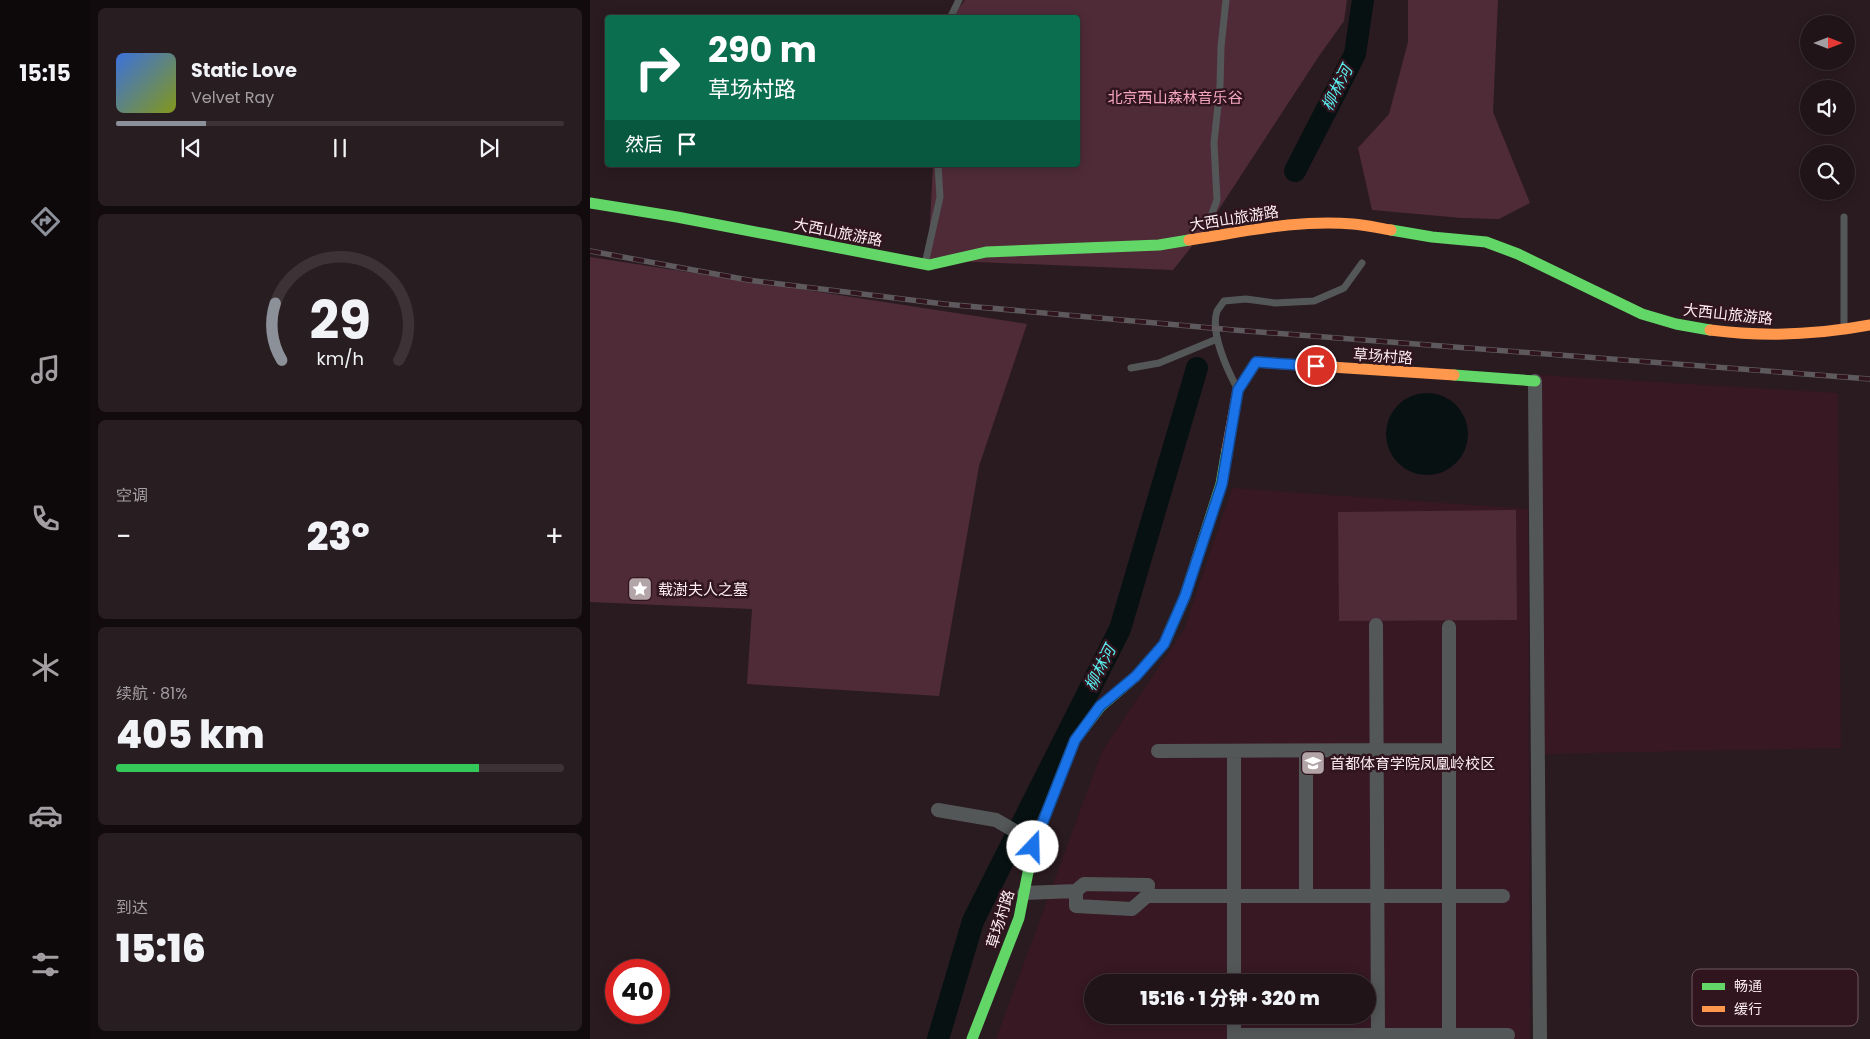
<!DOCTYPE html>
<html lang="zh">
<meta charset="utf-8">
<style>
body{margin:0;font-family:Poppins,"Noto Sans SC",sans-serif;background:#281d21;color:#f1f3f6;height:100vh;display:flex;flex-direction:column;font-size:19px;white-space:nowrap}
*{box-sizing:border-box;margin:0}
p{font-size:16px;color:#a29ea2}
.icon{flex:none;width:28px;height:28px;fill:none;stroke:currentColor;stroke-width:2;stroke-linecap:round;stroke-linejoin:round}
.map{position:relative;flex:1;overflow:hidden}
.sheet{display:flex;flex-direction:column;gap:8px;padding:8px;background:#120b0d;width:500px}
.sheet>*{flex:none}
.banner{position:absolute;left:15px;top:15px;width:475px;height:152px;border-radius:5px;box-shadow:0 2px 12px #0003,0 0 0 1px #3d3337;background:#0b6e4f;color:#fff;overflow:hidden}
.needle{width:32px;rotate:90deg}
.buttons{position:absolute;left:1210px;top:15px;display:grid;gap:10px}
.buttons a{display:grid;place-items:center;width:55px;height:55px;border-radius:50%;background:#201418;box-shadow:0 2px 12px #0003,0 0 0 1px #3d3337;font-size:25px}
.speed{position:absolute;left:15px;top:959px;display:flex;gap:10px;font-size:25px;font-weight:700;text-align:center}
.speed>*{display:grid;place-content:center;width:65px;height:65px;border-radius:50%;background:#201418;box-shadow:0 2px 12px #0003,0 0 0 1px #3d3337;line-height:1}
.speed .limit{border:8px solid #d22;background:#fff;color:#111}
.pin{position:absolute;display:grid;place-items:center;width:42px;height:42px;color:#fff;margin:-21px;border:2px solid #fff;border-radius:50%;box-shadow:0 1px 5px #0007}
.me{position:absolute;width:55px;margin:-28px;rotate:21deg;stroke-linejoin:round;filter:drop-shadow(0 0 4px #0008)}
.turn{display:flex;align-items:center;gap:18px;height:105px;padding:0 20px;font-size:22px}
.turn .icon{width:65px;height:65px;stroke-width:2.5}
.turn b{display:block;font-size:35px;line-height:42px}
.then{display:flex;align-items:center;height:48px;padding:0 20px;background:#0003;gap:10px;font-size:19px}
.big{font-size:38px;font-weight:800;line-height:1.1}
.sheet .tile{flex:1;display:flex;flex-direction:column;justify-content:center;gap:8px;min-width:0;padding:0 18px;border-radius:8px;background:#281d21}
.sheet .dial{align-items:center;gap:0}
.dial svg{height:130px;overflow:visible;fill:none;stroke:#3d3337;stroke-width:7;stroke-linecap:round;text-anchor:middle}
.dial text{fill:#f1f3f6;stroke:none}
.song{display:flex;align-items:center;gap:15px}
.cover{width:60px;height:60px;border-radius:8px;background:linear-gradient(135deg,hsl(220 70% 55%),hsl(70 70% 35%))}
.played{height:5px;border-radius:2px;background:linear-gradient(90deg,#8c9099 20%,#3d3337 20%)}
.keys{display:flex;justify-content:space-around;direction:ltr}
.heat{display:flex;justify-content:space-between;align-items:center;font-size:28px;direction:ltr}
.charge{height:8px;border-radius:4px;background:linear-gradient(90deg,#34c759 81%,#3d3337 0)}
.trip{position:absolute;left:494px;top:974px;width:292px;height:50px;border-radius:25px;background:#201418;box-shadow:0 2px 12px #0003,0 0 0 1px #3d3337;font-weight:800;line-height:50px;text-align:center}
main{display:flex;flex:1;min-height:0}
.tabs{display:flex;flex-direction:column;width:90px;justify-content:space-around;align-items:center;background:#0d080a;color:#a29ea2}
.tabs .icon{width:35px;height:35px}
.tabs .on{color:#8c9099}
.tabs b{font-size:22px;color:#f1f3f6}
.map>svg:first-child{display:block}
.built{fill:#371823;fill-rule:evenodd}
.green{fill:#4f2b38}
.water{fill:#071111}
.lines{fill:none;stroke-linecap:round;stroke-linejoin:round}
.river{stroke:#071111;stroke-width:22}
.lane{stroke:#545758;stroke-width:7}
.street{stroke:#545758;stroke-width:14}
.fast{stroke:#63d668;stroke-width:11}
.slow{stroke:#ff974d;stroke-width:11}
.rail-casing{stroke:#5d595c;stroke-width:5.5}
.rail{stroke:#30151f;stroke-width:4;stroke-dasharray:11;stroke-linecap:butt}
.route-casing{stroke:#114b97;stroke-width:12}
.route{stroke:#1a73e8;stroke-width:9}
.labels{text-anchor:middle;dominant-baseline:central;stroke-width:5;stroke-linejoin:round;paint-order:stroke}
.park-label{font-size:15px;fill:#f5a5c0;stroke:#30151f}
.street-label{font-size:15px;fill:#fdedf2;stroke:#30151f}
.poi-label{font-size:15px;fill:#fdedf2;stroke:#30151f;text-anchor:start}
.water-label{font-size:16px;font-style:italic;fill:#5beff0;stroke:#30151f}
.key{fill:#30151f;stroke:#6e565e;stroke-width:1}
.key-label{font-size:14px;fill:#fdedf2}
</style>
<main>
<nav class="tabs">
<b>15:15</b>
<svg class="icon on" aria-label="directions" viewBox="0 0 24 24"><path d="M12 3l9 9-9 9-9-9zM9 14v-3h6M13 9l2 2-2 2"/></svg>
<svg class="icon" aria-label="music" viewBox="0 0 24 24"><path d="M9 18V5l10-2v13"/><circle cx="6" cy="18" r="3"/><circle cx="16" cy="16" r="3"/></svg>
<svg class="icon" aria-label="phone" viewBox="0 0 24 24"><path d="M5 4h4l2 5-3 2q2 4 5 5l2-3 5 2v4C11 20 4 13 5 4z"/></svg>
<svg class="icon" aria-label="climate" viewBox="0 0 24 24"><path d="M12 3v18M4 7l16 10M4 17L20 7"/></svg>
<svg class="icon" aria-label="car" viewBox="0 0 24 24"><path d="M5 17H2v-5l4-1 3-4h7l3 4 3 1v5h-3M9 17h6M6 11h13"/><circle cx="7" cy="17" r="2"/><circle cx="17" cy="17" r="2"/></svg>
<svg class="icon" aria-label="filters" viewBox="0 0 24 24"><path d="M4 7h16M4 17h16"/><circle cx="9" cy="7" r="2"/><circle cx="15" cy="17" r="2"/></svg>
</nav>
<section class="sheet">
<div class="tile">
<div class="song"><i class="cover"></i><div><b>Static Love</b><p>Velvet Ray</p></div></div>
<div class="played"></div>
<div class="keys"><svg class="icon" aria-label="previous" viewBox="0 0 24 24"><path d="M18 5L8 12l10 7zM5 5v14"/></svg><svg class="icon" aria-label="pause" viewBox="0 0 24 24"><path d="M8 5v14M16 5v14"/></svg><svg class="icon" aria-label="next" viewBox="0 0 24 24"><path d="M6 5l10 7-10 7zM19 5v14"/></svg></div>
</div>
<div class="tile dial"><svg viewBox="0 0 100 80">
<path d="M14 69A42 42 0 1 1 86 69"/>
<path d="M14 69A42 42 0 0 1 10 34" stroke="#8c9099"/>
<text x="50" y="56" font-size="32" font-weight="700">29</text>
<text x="50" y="72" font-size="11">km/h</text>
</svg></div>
<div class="tile"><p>空调</p>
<div class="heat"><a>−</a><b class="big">23°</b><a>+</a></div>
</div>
<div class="tile"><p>续航 · 81%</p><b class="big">405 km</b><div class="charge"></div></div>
<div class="tile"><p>到达</p><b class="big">15:16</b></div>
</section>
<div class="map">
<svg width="1280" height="1039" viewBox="0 0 1280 1039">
<rect width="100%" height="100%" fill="#2a1b20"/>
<path class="built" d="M950,375L1248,393L1251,748L954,754Z
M642,488L938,509L940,1039H406L512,751L594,630ZM502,982H778V1015H502Z"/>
<path class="green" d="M375,0H757L754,21L729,56L618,226L583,270L338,260L343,165H488V18L362,17Z
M818,0H908L903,112L940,203L909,219L872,218L782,210L768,148L799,114L818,42Z
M0,257L437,324L389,466L349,696L157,684L162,609L0,602Z
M926,510L927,620L749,621L748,512Z"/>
<path class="water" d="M796 434a41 41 0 1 1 82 0a41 41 0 1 1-82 0Z"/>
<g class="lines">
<path class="river" d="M705,171L765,54L773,0
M348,1039L383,921L530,629L607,368"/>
<path class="lane" d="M360,18L369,0
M1254,217V329
M614,235L627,200L624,143L630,86L631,47L636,0
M335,264L350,197L348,165
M541,368L569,363L627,339
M647,388C637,369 620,332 627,311C629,308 632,304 634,301L656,299L685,303L724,301L754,288L772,263"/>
<path class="street" d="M945,381L950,1039
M786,625L788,1035
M568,751L859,750
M644,751V982
M348,810L406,820L445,843
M434,893L486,891V906L542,909L557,896L558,885L494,884L486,891
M557,896H913
M716,896V751
M644,1015V1039
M644,1035H918
M859,1039V627"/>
<path class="fast" d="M0,203L87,217L339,265L396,252L569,245L599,240
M801,230L842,237L896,242L928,254L1052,314L1086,324L1120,330
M864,375L945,381
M382,1039L429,918L443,847L485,740L511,706L546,676L574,644L595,596L631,484L637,450"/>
<path class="slow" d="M599,240C653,232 708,219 763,224C776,225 788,228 801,230
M1120,330C1173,337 1227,335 1280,325
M637,450L648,390L666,362L864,375"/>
<defs>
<path id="rail" d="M0,251L158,280L354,304L644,330L1280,379"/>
</defs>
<use href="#rail" class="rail-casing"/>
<use href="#rail" class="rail"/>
</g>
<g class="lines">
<defs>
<path id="route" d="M443,847L485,740L510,706L546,676L574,644L595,596L632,484L648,390L666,362L726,366"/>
</defs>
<use href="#route" class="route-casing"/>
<use href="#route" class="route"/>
</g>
<defs>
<symbol id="sight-square" viewBox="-11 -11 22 22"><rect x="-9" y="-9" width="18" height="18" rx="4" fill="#b3a4a8" stroke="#30151f"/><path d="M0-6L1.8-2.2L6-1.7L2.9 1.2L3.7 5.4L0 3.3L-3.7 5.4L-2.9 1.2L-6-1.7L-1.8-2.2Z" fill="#fff"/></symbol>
<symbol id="university-square" viewBox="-11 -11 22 22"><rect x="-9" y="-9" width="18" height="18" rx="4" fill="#b3a4a8" stroke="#30151f"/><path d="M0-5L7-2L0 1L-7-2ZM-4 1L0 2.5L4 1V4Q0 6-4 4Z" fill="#fff"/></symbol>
</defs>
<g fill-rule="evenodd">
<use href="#sight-square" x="36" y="575" width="28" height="28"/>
<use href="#university-square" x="709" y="749" width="28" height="28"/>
</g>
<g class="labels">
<g class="park-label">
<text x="585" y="97">北京西山森林音乐谷</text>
</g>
<g class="street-label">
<text transform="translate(644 218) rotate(-9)">大西山旅游路</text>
<text transform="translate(248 232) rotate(11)">大西山旅游路</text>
<text transform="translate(1138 314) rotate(6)">大西山旅游路</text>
<text transform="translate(793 356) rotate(4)">草场村路</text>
<text transform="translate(410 919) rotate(-73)">草场村路</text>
</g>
<g class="poi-label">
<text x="68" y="589">载澍夫人之墓</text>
<text x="740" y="763">首都体育学院凤凰岭校区</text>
</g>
<g class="water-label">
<text transform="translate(747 88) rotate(-63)">柳林河</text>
<text transform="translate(510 668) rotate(-63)">柳林河</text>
</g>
</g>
<rect x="1102" y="969" width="166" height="57" rx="8" class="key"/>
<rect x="1112" y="983" width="23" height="7" fill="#63d668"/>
<rect x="1112" y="1006" width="23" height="6" fill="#ff974d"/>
<g class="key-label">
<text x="1144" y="991">畅通</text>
<text x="1144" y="1014">缓行</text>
</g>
</svg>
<div class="buttons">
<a><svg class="needle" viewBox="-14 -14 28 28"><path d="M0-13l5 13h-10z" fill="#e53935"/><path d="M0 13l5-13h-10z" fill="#a29ea2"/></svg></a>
<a><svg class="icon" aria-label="sound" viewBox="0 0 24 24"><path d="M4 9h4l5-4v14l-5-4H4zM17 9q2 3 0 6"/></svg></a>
<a><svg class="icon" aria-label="search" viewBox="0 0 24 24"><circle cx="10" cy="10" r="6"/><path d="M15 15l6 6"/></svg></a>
</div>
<div class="speed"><div class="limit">40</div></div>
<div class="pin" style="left:726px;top:366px;background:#d93025"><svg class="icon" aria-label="arrive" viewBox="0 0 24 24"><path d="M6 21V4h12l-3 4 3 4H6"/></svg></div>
<svg class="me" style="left:443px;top:847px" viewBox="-20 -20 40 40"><circle r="19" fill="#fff"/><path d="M0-13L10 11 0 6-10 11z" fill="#1a73e8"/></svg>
<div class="trip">15:16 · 1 分钟 · 320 m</div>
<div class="banner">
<div class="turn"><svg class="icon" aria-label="right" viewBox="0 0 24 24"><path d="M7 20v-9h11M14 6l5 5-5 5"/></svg><div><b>290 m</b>草场村路</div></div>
<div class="then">然后<svg class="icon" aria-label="arrive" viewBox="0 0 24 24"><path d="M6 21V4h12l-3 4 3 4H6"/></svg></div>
</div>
</div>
</main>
